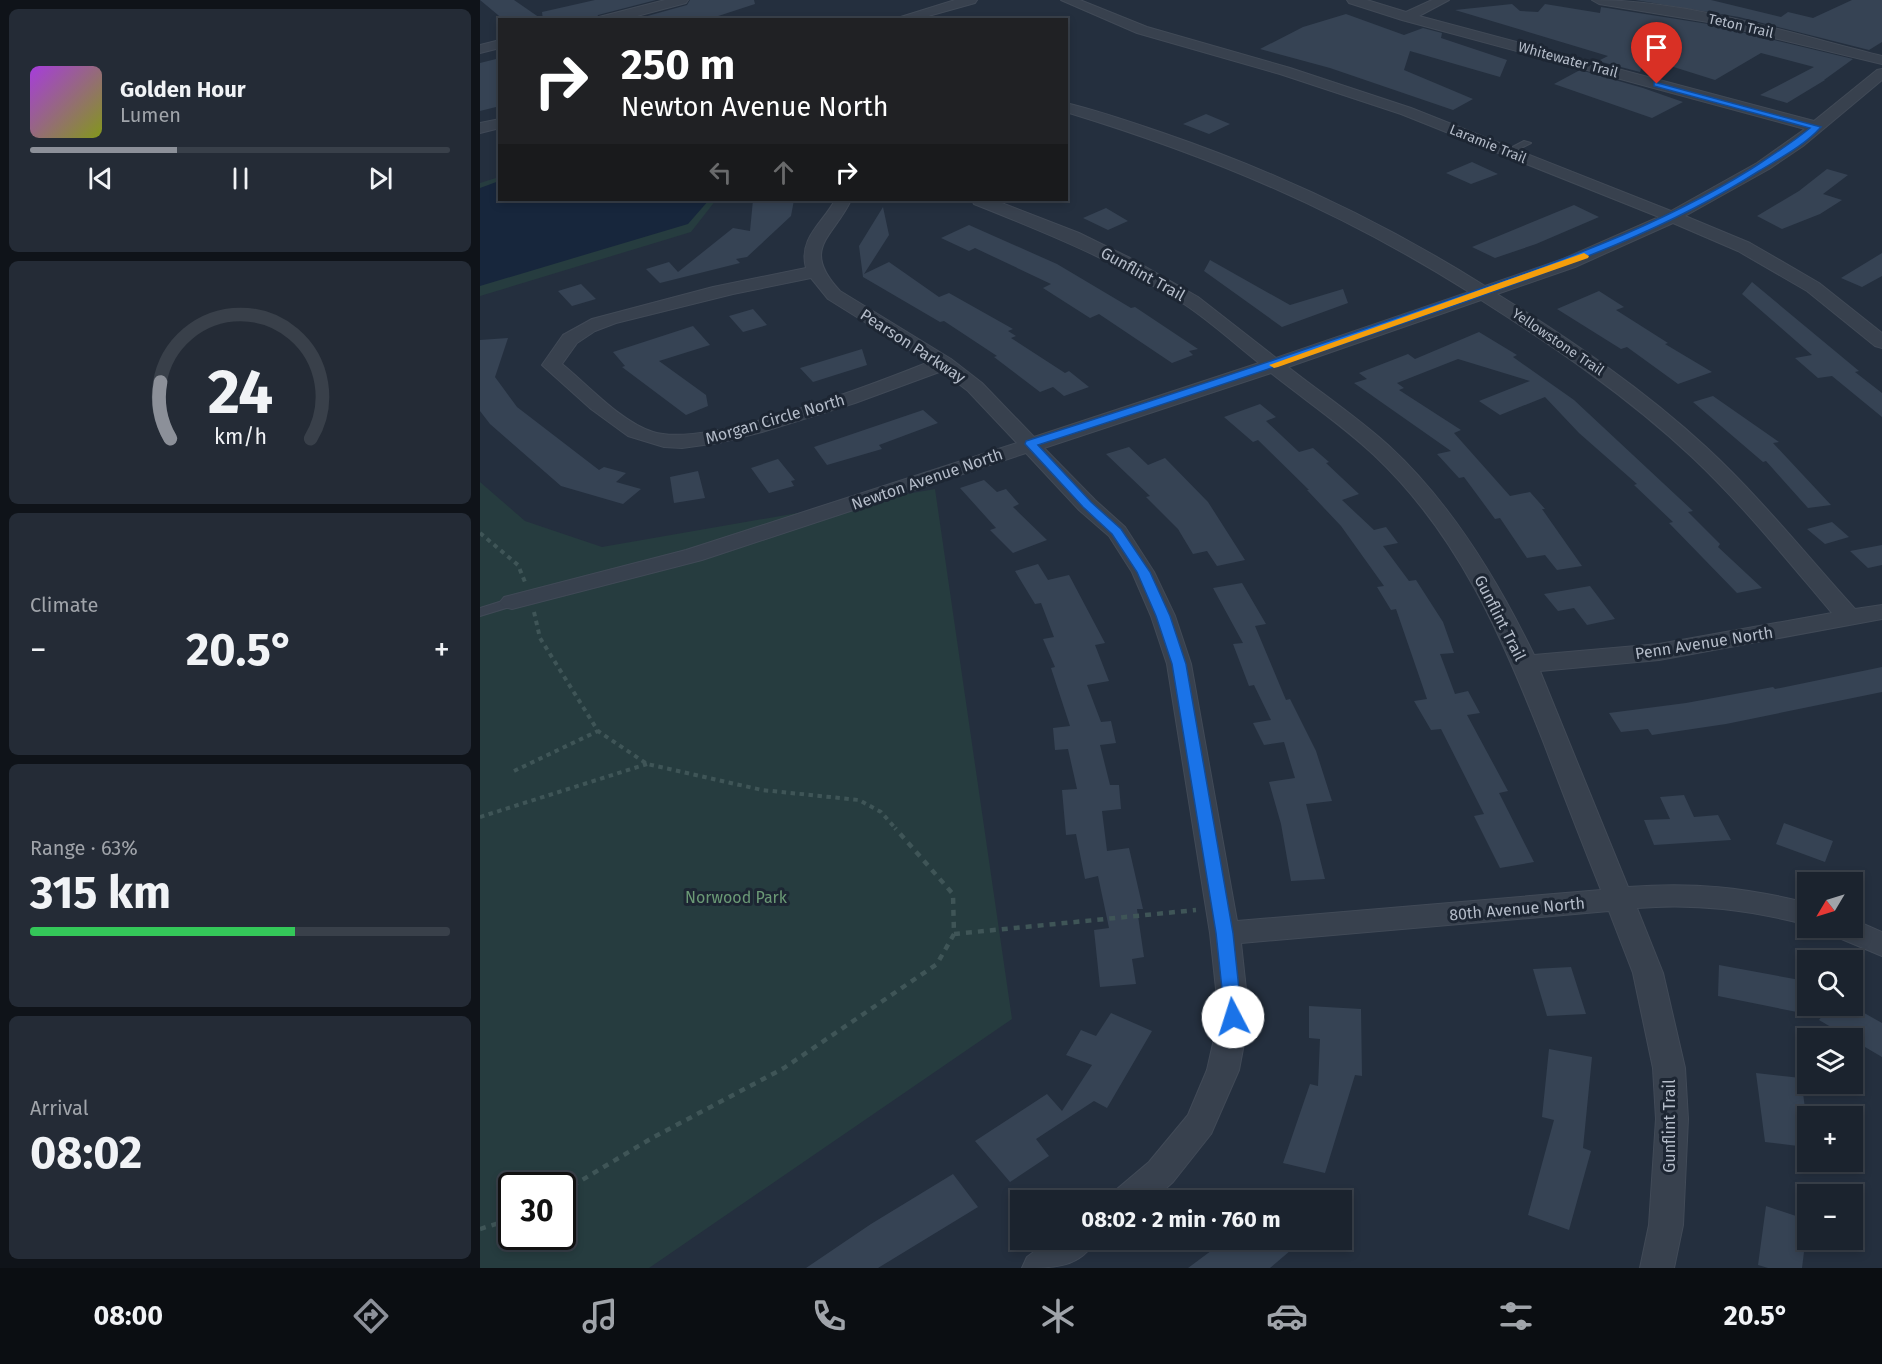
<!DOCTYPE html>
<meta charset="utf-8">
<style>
body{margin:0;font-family:"Fira Sans",sans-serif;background:#242b36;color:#f1f3f6;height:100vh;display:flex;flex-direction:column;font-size:22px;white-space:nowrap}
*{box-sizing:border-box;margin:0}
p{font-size:20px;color:#a0a4aa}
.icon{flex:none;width:33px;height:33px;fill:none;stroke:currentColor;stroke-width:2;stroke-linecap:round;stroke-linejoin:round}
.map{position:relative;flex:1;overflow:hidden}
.sheet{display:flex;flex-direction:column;gap:9px;padding:9px;background:#0f1319;width:480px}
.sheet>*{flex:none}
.banner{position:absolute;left:18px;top:18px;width:570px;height:183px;border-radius:0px;box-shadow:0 3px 9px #0003,0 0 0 2px #39404a;background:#202124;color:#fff;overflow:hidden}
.needle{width:39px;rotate:232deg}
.fabs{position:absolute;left:1317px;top:872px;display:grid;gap:12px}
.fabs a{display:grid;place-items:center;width:66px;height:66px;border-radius:0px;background:#1b232e;box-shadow:0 3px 9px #0003,0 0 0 2px #39404a;font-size:30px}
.speed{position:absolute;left:18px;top:1172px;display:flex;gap:12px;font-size:30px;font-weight:700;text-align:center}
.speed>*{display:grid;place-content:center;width:78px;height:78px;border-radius:50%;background:#1b232e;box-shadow:0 3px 9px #0003,0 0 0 2px #39404a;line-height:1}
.speed .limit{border:3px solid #111;border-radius:9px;background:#fff;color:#111}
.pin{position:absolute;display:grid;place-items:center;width:51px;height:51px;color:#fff;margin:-62px -26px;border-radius:50% 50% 50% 0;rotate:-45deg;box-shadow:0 0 6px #0007}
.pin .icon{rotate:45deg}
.me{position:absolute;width:66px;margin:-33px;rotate:355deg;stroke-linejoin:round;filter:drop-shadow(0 0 4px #0008)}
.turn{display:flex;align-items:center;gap:21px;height:126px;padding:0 24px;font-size:27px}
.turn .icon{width:78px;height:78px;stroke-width:2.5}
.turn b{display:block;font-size:42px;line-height:51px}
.lanes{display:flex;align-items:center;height:57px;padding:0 24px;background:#0003;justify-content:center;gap:30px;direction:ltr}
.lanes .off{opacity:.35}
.big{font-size:45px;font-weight:700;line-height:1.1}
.sheet .tile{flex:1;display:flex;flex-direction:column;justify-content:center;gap:9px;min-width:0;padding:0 21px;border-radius:9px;background:#242b36}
.sheet .dial{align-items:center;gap:0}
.dial svg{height:156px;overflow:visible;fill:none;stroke:#39404a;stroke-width:7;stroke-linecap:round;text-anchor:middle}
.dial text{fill:#f1f3f6;stroke:none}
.song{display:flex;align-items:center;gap:18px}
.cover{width:72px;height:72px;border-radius:9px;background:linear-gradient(135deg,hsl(280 70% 55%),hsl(70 70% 35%))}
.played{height:6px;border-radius:3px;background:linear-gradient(90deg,#8c9099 35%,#39404a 35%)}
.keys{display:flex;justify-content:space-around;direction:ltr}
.heat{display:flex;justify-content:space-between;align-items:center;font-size:33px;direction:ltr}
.charge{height:9px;border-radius:4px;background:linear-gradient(90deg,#34c759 63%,#39404a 0)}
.trip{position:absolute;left:530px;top:1190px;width:342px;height:60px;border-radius:0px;background:#1b232e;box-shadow:0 3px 9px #0003,0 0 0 2px #39404a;font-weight:700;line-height:60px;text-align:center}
.tabs{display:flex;height:96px;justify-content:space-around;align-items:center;background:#0b0e12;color:#a0a4aa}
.tabs .icon{width:42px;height:42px}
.tabs .current{color:#8c9099}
.tabs b{font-size:27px;color:#f1f3f6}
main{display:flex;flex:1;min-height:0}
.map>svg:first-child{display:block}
.green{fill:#263c3f;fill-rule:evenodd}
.water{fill:#17263c}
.building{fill:#364354}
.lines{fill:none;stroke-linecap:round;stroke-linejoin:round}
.lane-casing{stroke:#414a57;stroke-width:2}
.street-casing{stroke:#414a57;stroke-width:2}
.path-far1{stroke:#3f5557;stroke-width:4;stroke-dasharray:4.5 4.5;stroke-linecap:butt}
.path{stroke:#3f5557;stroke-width:4.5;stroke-dasharray:6 6;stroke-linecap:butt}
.lane{fill:#38414e;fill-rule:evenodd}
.street{fill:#38414e;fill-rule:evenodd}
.route{fill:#1a73e8;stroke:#114b97;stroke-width:1.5}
.slow{fill:#f59e0b}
.labels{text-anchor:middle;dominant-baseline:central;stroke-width:6;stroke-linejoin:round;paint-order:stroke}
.far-street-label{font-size:14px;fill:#b4bcc9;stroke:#1d2633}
.street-label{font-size:16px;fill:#b4bcc9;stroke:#1d2633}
.park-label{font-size:16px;fill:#6b9a76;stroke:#1d2633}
</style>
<main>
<section class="sheet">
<div class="tile">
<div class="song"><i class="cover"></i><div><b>Golden Hour</b><p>Lumen</p></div></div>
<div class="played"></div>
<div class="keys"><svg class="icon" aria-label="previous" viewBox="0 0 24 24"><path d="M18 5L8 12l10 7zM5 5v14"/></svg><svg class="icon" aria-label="pause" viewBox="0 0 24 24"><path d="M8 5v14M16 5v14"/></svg><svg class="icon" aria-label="next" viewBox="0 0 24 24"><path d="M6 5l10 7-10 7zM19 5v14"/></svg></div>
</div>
<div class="tile dial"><svg viewBox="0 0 100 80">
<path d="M14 69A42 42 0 1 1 86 69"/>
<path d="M14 69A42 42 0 0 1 9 40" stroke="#8c9099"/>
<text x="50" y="56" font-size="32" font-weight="700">24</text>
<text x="50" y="72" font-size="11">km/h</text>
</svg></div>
<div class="tile"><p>Climate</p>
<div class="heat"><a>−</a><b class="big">20.5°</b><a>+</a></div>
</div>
<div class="tile"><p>Range · 63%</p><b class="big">315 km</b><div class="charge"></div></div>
<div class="tile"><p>Arrival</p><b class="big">08:02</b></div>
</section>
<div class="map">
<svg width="1402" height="1268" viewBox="0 0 1402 1268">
<rect width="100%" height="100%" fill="#242f3e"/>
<path class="green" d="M19,177L20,200H236L211,232L0,296V183Z
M0,482L45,521L122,547L455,489L532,1019L169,1268H0ZM32,1185H82V1236H32Z"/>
<path class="water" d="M19,181L20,200H229L208,224L0,286V188Z"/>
<path class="building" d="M0,0H34L63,20H24Z
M115,0H176L118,15L116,20H63L62,12Z
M210,0H274L275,4L226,20H153L207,5Z
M1155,0H1231L1301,17L1308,12L1333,18L1372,0H1402V42L1389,50L1259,17Z
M1032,4L1040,11L1058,12L1065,4L1120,13L1121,7L1228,24L1373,59L1344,80H1345L1307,103L1280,95L1334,67L1281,53L1235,80L1165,58L1160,72L1118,61L1128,56L975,10Z
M866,14L924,35L943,28L962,33L961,38L1027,60L1020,77L930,51L924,70L993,99L973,110L850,68L780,49L823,27Z
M20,58V106L0,111V63Z
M1100,70L1163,88L1203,102L1172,118L1074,84Z
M726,114L750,124L729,134L703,124Z
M992,162L1018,174L991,184L966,173Z
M1347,169L1368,175L1343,194L1362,200L1340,214L1302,229L1277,216L1319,191Z
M273,200H314L311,216L267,257L256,259L260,263L180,283L166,269L189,262L198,272L253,228L270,231Z
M1094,205L1119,217L1056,244L1015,258L992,247Z
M403,207L409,235L384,274L409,262L459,297L469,293L533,329L528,331L536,336L531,338L585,373L589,371L609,387L584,396L573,387L560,392L514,357L517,356L464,321L460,322L383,277L379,246Z
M626,208L648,221L628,230L603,218Z
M489,225L577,264L651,308L655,307L718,349L709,351L713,355L692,363L619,314L610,318L563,288L571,284L495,248L489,251L461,238Z
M1402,253V276L1382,287L1361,278Z
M730,260L810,305L863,289L868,303L802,327L724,271Z
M1272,282L1379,371L1375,372L1402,393V417L1352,376L1338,378L1315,358L1332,355L1262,294Z
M101,284L116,299L92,306L78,291Z
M1119,291L1144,307L1136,310L1188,343L1185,344L1232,372L1198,384L1147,347L1141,349L1077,309Z
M273,309L287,325L263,332L249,316Z
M213,326L230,345L179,361L226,395L228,406L206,415L142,367L145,366L133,352Z
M999,332L1037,355L1033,357L1094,400L1213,511L1208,512L1240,544L1238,547L1282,588L1257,593L1189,523L1193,522L1154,485L1157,484L1099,433L1065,397L1020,415L999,401L1050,381L978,359L917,383L924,388L919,390L981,430L974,433L1030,496L1050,492L1065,509H1062L1102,566L1077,570L1065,555L1047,558L1020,518L1015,519L984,477L979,478L957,454L971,451L874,383L887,379L879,373L928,354L935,359Z
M28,338L15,377L37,407L119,470L124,467L146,473L136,482L161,489L143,504L81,486L10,424L0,411V340Z
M382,349L387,365L333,382L320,368Z
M1233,396L1299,442L1293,443L1351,505L1328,508L1286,461L1283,462L1213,402Z
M780,404L796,417L786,421L819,452L833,448L849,462L846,463L879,494L862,500L894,530L906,527L918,543L903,546L929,581L936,580L963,622L974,653L960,654L975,694L988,691L1000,713L987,715L1028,791L1019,793L1054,862L1020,868L994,816L1004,814L961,729L951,730L934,701L947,699L916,609L911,610L897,587L904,586L861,526L827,490H829L778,440L773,442L744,417Z
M443,410L458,423L399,445L402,449L347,465L334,447Z
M649,447L668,465L685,458L728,502L765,560L737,566L727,551L713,554L698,529L666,497L670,496L626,454Z
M298,459L315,480L311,481L314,486L289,493L271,468Z
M218,471L225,498L194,503L190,477Z
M504,480L517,492L526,489L539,504L533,507L567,540L533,553L510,530L516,528L480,488Z
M1352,522L1369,537L1345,544L1327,529Z
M1402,545V565L1388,568L1370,551Z
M558,564L568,580L589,575L625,643L615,645L629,681L607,685L621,722L631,721L636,743L620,745L630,785H639L641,809L622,811L627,851L649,848L663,909H657L664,957L652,959L656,984L620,987L614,930L629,928L618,876L605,879L596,834L586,835L582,790L597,789L588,749L575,750L573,728L590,726L571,668L575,667L563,639L574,637L561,603L555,604L535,571Z
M762,583L786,624L775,626L806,700L810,699L836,751L852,801L826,804L845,879L811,881L801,824L789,782L815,778L804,742L784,745L773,723L791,720L774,685L769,686L753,644L763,643L733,588Z
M1110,586L1135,619L1107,625L1094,608L1078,611L1064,594Z
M1402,667V692L1246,724L1172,735L1168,729L1141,732L1129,713L1206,703L1293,687L1295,689Z
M1204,795L1214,817L1238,815L1251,840L1174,845L1164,820L1190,819L1180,797Z
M1304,823L1353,841L1345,862L1296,844Z
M1239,965L1320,980L1322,1013L1238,996Z
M1091,967L1106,1014L1067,1016L1053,969Z
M1351,1005H1370L1402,1023V1057L1339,1020Z
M829,1006L881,1009L882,1076L875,1075L845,1173L803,1163L830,1084L838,1086L840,1039L829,1038Z
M631,1013L672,1031L627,1108L614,1101L556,1139L569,1156L530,1182L495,1141L567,1094L582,1111L612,1065L586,1055L601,1030L616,1036Z
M1069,1049L1112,1057L1103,1148L1111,1151L1089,1230L1048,1215L1074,1120L1062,1117Z
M1276,1073L1321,1078L1328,1131L1315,1130L1318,1146L1285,1142Z
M473,1174L498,1207L398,1268H326L391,1224Z
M1286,1206L1328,1220L1322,1268H1288L1278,1265Z
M747,1239H824L790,1268H708Z"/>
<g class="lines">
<defs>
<path id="lane" d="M1044,141L1051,143L1030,154L1023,152Z
M32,598L38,602L36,605L0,616V608Z"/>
<path id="street" d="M185,0H208L206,3L142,20H118L119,17Z
M475,0H497L495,3L434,20H411Z
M581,0H600L667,27L810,68L931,108L1191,211L1277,163L1325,129L922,20L869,3L867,0H887L926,12L952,0H969L939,16L1334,121L1397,70L1402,69V80L1323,146L1289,169L1205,216L1270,243L1339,283L1402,333V348L1395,346L1327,291L1258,251L1193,223L1095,267L1017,294C1091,340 1163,389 1227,448C1280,497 1326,555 1375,609L1402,605V619L1179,660L1060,671L1148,887C1213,882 1264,887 1328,903V925C1270,910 1216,903 1157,908L1183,973L1205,1068L1208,1119L1203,1225L1194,1268H1160L1169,1225L1176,1119L1173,1068L1153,973L1129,911L761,943L769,1017L759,1070L731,1134L693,1182L673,1200H632L637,1189L669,1162L708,1115L727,1070L739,1017L730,933L687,664L671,616L652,572L629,536L599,510L546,453L222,560L32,609L24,607L20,602L24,597L206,550L537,443L488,391L462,371L375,403L282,432L238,443L202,448L184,447L148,436L111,409L62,365L83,335L112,319L233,287L326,268C318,238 343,223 355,200H371C353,238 320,248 360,291L471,359L502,383L554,437L779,363C755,344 730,321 704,304C638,262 567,233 494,204L492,200H514L599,233L650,258L718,297L796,358L989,292C859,210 733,157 586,112V103C619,111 651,122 683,133C797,172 903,222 1005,286L1083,259L1179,217L921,114L800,74L657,33ZM331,278L348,299L449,362C394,384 226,449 173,432C141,422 108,385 82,364L97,343L115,331L136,323L253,294ZM1001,300C1075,347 1148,397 1212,457C1263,505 1307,560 1352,613L1179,644L1054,655C1017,579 971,503 909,446C877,417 841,393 808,367ZM791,373C825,400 862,425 894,455C978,534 1022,636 1063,741C1082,791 1101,840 1121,890L757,921L711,664L695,616L674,572L645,527L615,500L564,448Z
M1112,0C1208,0 1309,33 1402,56V64L1228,22L1119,4Z
M20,40V48L0,53V45Z
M20,119V128L0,133V123Z
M1372,919L1402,932V956L1352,935L1348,927H1372Z
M571,1239H616C601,1268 573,1268 542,1268L547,1257Z"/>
</defs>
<use href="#lane" class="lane-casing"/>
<use href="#street" class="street-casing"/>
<path class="path-far1" d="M0,533L38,565L45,582
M54,612L60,638L118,731L167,764L282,790L379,800L401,812L416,829
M34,771L118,731
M0,817L167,764"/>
<path class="path" d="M474,934L716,910
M82,1192L172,1138L304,1068L457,964L474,934L473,894L415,828
M0,1229L32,1219"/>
<use href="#lane" class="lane"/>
<use href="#street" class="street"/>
</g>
<path class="route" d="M1174,82L1341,127C1324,146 1300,158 1279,171C1183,232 1082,267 976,305C837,353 698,400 558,445L611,502L641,529L670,572L690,616L706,664L753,933L762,1017L760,1022L753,1024L747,1022L745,1017L736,933L692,664L676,616L657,572L632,534L603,507L545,444L546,441C685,397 822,351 959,303C1067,266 1173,230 1271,169C1291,156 1312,143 1330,128L1174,86Z"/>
<path class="slow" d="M1104,253L1109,256L1108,258L798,367L794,368L789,365Z"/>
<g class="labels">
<g class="far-street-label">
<text transform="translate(1261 26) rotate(13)">Teton Trail</text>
<text transform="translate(1088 60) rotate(15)">Whitewater Trail</text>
<text transform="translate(1008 144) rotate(22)">Laramie Trail</text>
<text transform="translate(1078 342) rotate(34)">Yellowstone Trail</text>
</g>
<g class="street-label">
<text transform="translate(663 274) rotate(29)">Gunflint Trail</text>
<text transform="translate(433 346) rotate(33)">Pearson Parkway</text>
<text transform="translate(295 419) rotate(-16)">Morgan Circle North</text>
<text transform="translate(447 479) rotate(-19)">Newton Avenue North</text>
<text transform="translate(1020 618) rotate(63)">Gunflint Trail</text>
<text transform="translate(1224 643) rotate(-9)">Penn Avenue North</text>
<text transform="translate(1037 909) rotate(-5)">80th Avenue North</text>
<text transform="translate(1189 1126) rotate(-90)">Gunflint Trail</text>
</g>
<g class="park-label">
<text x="256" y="897">Norwood Park</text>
</g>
</g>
</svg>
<div class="fabs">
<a><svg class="needle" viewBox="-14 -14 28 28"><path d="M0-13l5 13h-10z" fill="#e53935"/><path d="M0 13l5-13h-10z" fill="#a0a4aa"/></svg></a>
<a><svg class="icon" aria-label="search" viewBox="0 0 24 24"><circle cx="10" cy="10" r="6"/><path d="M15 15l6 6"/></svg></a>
<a><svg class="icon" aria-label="layers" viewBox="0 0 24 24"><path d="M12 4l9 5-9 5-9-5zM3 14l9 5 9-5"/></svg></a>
<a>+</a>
<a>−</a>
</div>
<div class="speed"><div class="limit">30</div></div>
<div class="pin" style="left:1177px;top:84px;background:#d93025"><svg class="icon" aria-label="arrive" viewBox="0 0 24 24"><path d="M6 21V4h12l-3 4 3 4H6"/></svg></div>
<svg class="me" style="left:753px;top:1017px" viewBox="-20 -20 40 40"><circle r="19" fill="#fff"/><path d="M0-13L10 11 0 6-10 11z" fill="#1a73e8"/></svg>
<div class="trip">08:02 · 2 min · 760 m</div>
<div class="banner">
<div class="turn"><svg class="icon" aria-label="right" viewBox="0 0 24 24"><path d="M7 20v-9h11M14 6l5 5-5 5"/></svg><div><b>250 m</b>Newton Avenue North</div></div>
<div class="lanes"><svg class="icon off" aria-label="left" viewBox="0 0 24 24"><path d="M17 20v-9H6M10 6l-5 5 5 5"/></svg><svg class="icon off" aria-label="ahead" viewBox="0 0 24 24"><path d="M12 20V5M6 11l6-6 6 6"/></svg><svg class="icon" aria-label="right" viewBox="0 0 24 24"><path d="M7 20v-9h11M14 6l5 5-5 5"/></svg></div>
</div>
</div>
</main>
<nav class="tabs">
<b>08:00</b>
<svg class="icon current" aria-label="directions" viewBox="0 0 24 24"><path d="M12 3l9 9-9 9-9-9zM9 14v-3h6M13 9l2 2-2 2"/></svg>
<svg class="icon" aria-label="music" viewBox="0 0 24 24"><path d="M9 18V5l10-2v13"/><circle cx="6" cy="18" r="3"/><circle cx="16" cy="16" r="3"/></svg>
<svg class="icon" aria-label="phone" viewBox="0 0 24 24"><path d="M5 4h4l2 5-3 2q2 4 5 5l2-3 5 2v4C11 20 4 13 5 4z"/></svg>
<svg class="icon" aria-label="climate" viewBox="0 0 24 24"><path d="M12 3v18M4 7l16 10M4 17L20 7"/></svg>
<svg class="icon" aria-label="car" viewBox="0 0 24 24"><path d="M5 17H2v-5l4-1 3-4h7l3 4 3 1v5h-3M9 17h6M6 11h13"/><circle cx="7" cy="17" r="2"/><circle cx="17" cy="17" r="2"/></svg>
<svg class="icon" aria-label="filters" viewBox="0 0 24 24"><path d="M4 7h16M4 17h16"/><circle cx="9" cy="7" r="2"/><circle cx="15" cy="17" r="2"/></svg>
<b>20.5°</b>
</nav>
